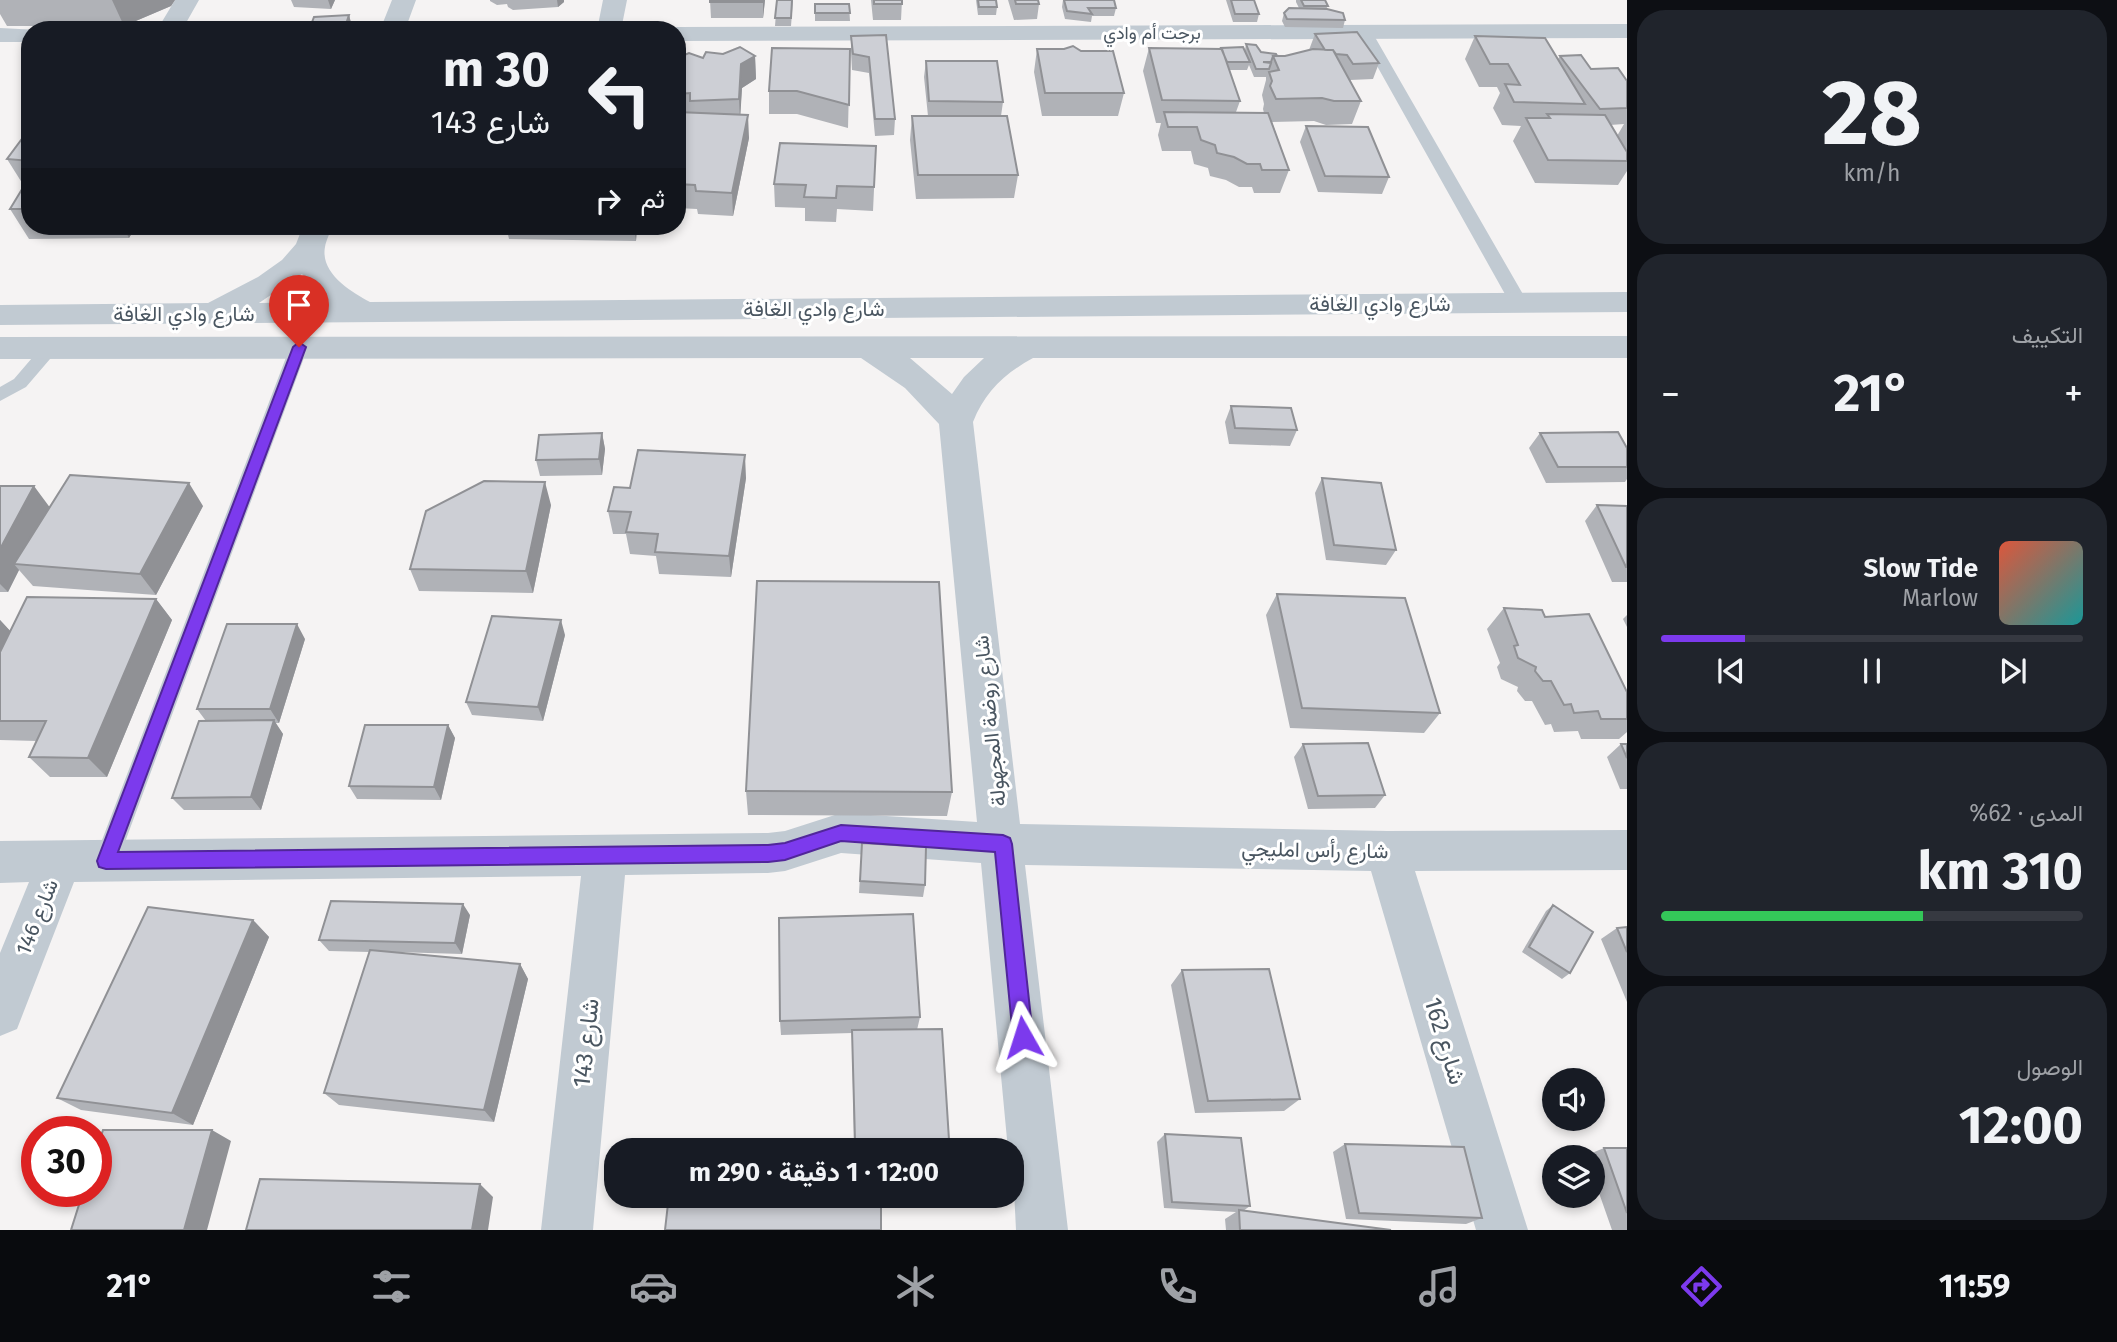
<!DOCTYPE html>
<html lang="ar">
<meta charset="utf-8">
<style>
body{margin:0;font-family:"Fira Sans",Vazirmatn,sans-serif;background:#20242c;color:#f1f3f6;direction:rtl;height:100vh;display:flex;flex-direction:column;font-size:26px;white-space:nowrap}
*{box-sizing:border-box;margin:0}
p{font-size:23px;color:#9ea1a6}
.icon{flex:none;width:38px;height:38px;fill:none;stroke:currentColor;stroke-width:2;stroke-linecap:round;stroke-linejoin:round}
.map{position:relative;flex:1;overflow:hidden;direction:ltr}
.sheet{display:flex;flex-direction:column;gap:10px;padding:10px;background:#0d0f14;width:490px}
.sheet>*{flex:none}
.hud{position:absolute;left:21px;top:21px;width:665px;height:214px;border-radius:28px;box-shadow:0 4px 10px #0003;direction:rtl;background:#171b24;color:#f1f3f6;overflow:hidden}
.fabs{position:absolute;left:1542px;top:1068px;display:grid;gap:14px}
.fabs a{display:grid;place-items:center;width:63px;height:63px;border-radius:50%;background:#171b24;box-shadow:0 4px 10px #0003;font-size:35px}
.speed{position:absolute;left:21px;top:1116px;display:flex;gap:14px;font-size:35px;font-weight:700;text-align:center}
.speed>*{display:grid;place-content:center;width:91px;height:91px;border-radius:50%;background:#171b24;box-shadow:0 4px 10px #0003;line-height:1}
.speed .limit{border:10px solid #d22;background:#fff;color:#111}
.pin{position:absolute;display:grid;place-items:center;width:60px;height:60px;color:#fff;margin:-72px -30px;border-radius:50% 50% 50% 0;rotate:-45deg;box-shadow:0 0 7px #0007}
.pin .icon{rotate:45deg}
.me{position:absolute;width:77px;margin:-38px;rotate:354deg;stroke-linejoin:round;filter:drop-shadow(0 0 5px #0008)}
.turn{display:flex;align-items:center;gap:24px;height:147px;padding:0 21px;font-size:32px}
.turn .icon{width:91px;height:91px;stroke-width:2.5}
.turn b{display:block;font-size:49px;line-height:60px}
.then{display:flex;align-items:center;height:66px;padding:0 21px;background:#0003;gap:14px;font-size:26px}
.big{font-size:52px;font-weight:700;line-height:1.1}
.sheet .widget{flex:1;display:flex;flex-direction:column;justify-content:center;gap:10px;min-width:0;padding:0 24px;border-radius:28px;background:#20242c}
.sheet .dial{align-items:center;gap:0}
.dial b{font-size:91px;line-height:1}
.song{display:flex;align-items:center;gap:21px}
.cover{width:84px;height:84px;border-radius:10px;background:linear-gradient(135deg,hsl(10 70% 55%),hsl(180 70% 35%))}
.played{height:7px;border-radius:4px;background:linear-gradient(90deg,#7c3aed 20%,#363941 20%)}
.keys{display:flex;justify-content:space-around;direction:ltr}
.heat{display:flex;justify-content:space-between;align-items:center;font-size:38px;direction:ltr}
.charge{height:10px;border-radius:5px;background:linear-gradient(90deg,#34c759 62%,#363941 0)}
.trip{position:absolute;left:604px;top:1138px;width:420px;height:70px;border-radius:28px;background:#171b24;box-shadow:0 4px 10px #0003;font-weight:700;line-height:70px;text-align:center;direction:rtl}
.dock{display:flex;height:112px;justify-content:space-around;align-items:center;background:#090b0e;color:#9ea1a6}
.dock .icon{width:49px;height:49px}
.dock .selected{color:#7c3aed}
.dock b{font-size:32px;color:#f1f3f6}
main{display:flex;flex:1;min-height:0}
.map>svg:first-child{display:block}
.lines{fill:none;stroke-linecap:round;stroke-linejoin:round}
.service{fill:#c1cad2;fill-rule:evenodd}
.minor{fill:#c1cad2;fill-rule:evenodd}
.wall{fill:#b0b2b7;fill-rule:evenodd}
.shaded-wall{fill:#909195}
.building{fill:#cdcfd5;stroke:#909195;stroke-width:2}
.route{fill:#7c3aed;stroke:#51269a;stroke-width:2}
.labels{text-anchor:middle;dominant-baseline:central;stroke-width:6;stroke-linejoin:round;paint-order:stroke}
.far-street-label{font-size:18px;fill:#4a5661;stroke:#fff}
.street-label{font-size:21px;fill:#4a5661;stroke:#fff}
.near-street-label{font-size:24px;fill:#4a5661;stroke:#fff}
</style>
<main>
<section class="sheet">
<div class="widget dial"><b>28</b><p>km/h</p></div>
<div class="widget"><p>التكييف</p>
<div class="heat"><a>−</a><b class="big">21°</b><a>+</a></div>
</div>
<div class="widget">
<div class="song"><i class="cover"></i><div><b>Slow Tide</b><p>Marlow</p></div></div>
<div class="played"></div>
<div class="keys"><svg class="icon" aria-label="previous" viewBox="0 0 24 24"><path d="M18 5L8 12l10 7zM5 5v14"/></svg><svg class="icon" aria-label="pause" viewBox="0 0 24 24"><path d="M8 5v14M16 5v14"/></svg><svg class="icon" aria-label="next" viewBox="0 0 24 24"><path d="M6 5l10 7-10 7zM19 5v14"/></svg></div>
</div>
<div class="widget"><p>المدى · 62%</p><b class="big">310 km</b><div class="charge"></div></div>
<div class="widget"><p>الوصول</p><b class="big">12:00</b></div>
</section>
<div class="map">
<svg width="1627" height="1230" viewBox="0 0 1627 1230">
<rect width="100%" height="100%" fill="#f5f3f3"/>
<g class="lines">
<path class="service" d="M1365,28L1372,32L1528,303L1525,307H1513L1510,303L1358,32Z
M299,341L308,347L118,861L115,869L106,872L97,869L94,861L290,347Z
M50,342L59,348L56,352L26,387L0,401V387L14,379L44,344Z"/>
<path class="minor" d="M175,0H199L182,30H157Z
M392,0H416L405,30H380Z
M603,0H627L621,30H597Z
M1627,24V38L677,41V30H667L677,27Z
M0,28L39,30H30V42H0Z
M303,226H333C330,232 326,241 325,247C320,273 351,292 370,302L1627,292V312L0,325V305L208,303L258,277L282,260L296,244ZM302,274L324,302L259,303Z
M1627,336V358H1033C1004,374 985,392 973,422L1020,824L1387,831L1627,830V870L1415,871L1528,1230H1476L1371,871L1025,865L1068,1230H1016L1012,1150H1008L981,863L841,853L785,871L768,873L625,875L593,1230H541L581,876L74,882L17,1029L0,1036V953L29,882L0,883V841L768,833L785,831L841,813L977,822L939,424L905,388L861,358L0,359V337ZM910,358H984L964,377L952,394Z"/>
</g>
<path class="wall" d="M0,0H175L171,6L124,26H7L0,14Z
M291,0H335L331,9L294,7Z
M490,0H564V2L558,7L513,10L508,7L507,4L497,5L490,1Z
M710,0H765L763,18H711Z
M777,0H793L791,26H775Z
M871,0H902L901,20H873Z
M976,0H996L997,7L996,15H978Z
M1008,0H1038L1039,4L1037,19L1014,20Z
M1063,0H1114L1116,8L1114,16H1092L1091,22L1065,19L1062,7Z
M1226,0H1254L1259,14L1257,22H1233Z
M1296,0H1325L1328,6L1326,9L1345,20L1343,28L1285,27L1282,21L1284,13L1299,8L1296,2Z
M815,4H849L850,21H815Z
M349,15L351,23L349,30H217L311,25Z
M1315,34L1379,63L1373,79L1350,80L1361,101L1352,124L1326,125L1314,121L1272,122L1289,170L1280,193H1254L1252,187H1239L1226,180L1210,176L1208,168L1194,164L1191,151H1162L1158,135L1161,123H1156L1143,71L1149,48L1220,49L1221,48L1245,50L1246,44L1261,52L1285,56L1309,50ZM1249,65L1254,77H1266V80L1262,95L1264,104L1263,109L1264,113L1236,112L1240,101L1229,70H1247Z
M886,35L895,119L894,135L875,136L869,73L852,70L851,52V36Z
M1475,36L1558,59L1560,56L1591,69L1627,81V171L1618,185L1535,183L1513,141L1521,126L1502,125L1493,108L1500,93L1497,87H1479L1465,59ZM1624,124L1617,136L1610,125Z
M850,49L848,128L797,114H769V91Z
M1037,49L1081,51L1124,93L1118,116H1042L1034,72Z
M755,56L756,79L742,88L740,114L749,138L733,216L698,214L697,209L677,208V58Z
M926,61L1003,102L1001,116L1018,175L1014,198L916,199L910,140L912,116H928L924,77Z
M1306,126L1389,177L1382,194L1318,192L1300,142Z
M30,128V226H136L129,238L29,239L10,209L24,186L7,159Z
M876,146L873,211L837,209L836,222L805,221V208L775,207L774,184Z
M506,226H637L636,241L509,239Z
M1231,406L1297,430L1290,446L1229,444L1225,422Z
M602,433L605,449L602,475L540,476L536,460Z
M1540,433L1627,448V479L1625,482L1546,483L1529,448Z
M746,478L731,577L659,574L656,556L630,554L626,534H613L608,511L630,488Z
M1322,478L1396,550L1386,565L1326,560L1315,493Z
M0,486L50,507L203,506L156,595L33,586L19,570L8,592H0Z
M551,505L533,593L419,591L410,569Z
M1597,505L1627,506V582H1612L1585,521Z
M1277,594L1440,713L1424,733L1290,728L1266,615Z
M156,599L172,620L107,777H50L29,757L37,741L0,740V620L10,631Z
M1504,608L1545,617L1627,692V732L1619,739H1581L1578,731L1554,732L1551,724L1545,725L1532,701H1525L1517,691L1518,687L1501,679L1497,667L1500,663L1487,629Z
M1627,615V627L1623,619Z
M565,635L543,721L472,715L466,702Z
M305,639L279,723H275L283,734L261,810H184L172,798L206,721L197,709Z
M448,725L455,738L441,800L357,799L349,786Z
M1303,744L1385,795L1375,808L1308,809L1294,757Z
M1621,744H1627V789H1620L1607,757Z
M746,791L952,792L947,816L748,815Z
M862,843L925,885L923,897L859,893Z
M1553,905L1570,973L1562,979L1522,952L1546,911Z
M470,915L462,954L395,952L520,964L528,979L494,1122L339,1105L324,1093L370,952L329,951L319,940Z
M253,920L269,937L193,1125L81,1110L57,1098Z
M1627,927V1002L1601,939L1617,928Z
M1182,970L1300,1099L1284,1111L1195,1113L1171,985Z
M920,1017L917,1030L949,1140L946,1147L854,1148L852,1033L781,1035L780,1021Z
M1165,1134L1250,1206L1243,1211L1391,1230H1226L1225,1219L1236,1212L1164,1208L1157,1142Z
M1345,1144L1482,1218L1466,1224L1346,1219L1333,1152Z
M1604,1148H1627V1230H1612L1592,1173V1157H1587V1155Z"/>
<path class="shaded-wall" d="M112,0H175L171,6L124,26Z
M328,0H335L331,9Z
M557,0H564V2L558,7Z
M763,0H765L763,18Z
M349,15L351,23L349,30H348L346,24Z
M755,56L756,79L742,88L740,122L739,99L741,64Z
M748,115L749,138L733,216L732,193Z
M123,226H136L129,238Z
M634,226H637L636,241Z
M602,433L605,449L602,475L599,459Z
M745,455L746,478L731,577L729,556Z
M545,482L551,505L533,593L526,571Z
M189,483L203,506L156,595L140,574Z
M34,486L51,509L14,564L19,570L8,592L0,584V549Z
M156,599L172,620L107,777L88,758Z
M0,620L14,635L0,663Z
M561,620L565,635L543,721L538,707Z
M297,624L305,639L279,723L270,709Z
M274,720L283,734L261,810L251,797Z
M448,725L455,738L441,800L434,787Z
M463,904L470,915L462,954L455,943Z
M253,920L269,937L193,1125L172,1113Z
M520,964L528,979L494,1122L484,1110Z
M212,1130L231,1141L207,1230H184Z
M480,1184L493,1197L488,1230H472Z"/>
<path class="building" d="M710,0H763V2H710Z
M777,0H792L791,18H775Z
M874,0H902V4H874Z
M978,0H996L997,7H979Z
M1015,0H1038L1039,4H1016Z
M1064,0H1114L1116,8H1088L1092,14L1067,11Z
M1231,0H1254L1259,14H1235Z
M1301,0H1325L1328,6H1304Z
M815,4H849L850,13H815Z
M1289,8L1327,9L1343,13L1345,20L1287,19L1284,13Z
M349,15L346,24L311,25L314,17Z
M458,24H550L549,30H448Z
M334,25L333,30H217L219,26Z
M1357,32L1379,63L1353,64L1347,55L1336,54L1333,50H1325L1315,34Z
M886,35L895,119H875L869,57L853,54L851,36Z
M1475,36L1545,38L1585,104L1514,102L1505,84L1520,85L1508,64H1490Z
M1246,44L1256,45L1261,52L1276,54L1277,56H1273L1271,62H1263L1271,63L1269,69H1256Z
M1073,46L1081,51H1113L1124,93H1045L1037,49H1064Z
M740,47L755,56L741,64L739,99L690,101V93L677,94V58L689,53L703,58L706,52L723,54Z
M1243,47L1250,62H1227L1221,48Z
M772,48L850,49L849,105L797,91H769Z
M1149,48L1222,49L1240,101L1162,100Z
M1313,49L1333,50L1361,101H1334L1322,98L1276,99L1270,86L1272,81L1269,72L1279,70L1273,56H1285Z
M1581,55L1591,69L1618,68L1627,81V108L1600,109L1560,56Z
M926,61H997L1003,102L929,101Z
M677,112L748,115L732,193L696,191L695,185L677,184Z
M1164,112L1268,113L1289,170H1262L1260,164H1247L1234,157L1217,153L1215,145L1201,140L1197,127H1168Z
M1547,114L1605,115L1627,152V161L1548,160L1526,118H1550Z
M912,116H1007L1018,175H918Z
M1306,126L1368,127L1389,177L1325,176Z
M30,128V161L7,159Z
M780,143L876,146L874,187L837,186L836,198L804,197L806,185L774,184Z
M30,176V209H10Z
M1231,406L1291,408L1297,430L1235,428Z
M1618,432L1627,448V467H1558L1540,433Z
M602,433L599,459L536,460L539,435Z
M638,450L745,455L729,556L655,552L658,534L626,532L631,512L608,511L614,487L630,488Z
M70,475L189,483L140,574L14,564Z
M1322,478L1381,483L1396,550L1334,545Z
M484,481L545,482L526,571L410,569L426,511Z
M0,486H34L0,549Z
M1597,505L1627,506V567H1626Z
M757,581L939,582L952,792L746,791Z
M1277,594L1405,598L1440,713L1302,708Z
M27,597L156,599L88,758L29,757L46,721H0V652Z
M1504,608L1542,610L1545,617L1589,614L1627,692V719H1601L1598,711L1574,713L1571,704L1564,705L1551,681H1543L1535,671L1536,667L1518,658L1514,646L1518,645Z
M492,616L561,620L538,707L466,702Z
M227,624H297L270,709H197Z
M274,720L251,797L172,798L199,721Z
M365,725H448L434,787L349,786Z
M1368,743L1385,795L1318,796L1303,744Z
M1621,744H1627V758Z
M862,843L926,847L925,885L860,881Z
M331,901L463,904L455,943L319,940Z
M1553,905L1593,932L1570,973L1529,947Z
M148,907L253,920L172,1113L57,1098Z
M913,914L920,1017L780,1021L779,918Z
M1627,927V952L1617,928Z
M370,950L520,964L484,1110L324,1093Z
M1269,969L1300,1099L1208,1101L1182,970Z
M942,1029L949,1140L855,1141L852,1030Z
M103,1130H212L184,1230H71L83,1192H96V1152Z
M1165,1134L1241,1138L1250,1206L1172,1202Z
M1345,1144L1464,1147L1482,1218L1359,1213Z
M1604,1148H1627V1213Z
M260,1179L480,1184L472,1230H246Z
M669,1195H881V1230H665Z
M1239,1210L1391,1230H1240Z"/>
<path class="route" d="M299,342L306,347L118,852L768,845L785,843L841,825L1003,835L1010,838L1012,844L1033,1037L1030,1044L1023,1047L1016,1044L1013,1037L995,852L841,841L785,860L768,862L106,869L99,867L97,861L293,347Z"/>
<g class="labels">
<g class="far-street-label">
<text x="1152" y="33">برجت أم وادي</text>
</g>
<g class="street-label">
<text x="1380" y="304">شارع وادي الغافة</text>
<text x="814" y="309">شارع وادي الغافة</text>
<text x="184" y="314">شارع وادي الغافة</text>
<text transform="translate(990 721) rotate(-96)">شارع روضة المجهولة</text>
<text transform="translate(1315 850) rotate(1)">شارع رأس امليجي</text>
<text transform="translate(37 917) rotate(-68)">شارع 146</text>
</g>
<g class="near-street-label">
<text transform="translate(1445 1041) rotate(73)">شارع 162</text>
<text transform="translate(586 1043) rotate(-84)">شارع 143</text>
</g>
</g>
</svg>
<div class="fabs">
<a><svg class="icon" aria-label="sound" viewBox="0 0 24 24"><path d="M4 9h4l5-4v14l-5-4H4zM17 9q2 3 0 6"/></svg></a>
<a><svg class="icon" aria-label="layers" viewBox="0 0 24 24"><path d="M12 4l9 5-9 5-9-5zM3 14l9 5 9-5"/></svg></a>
</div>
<div class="speed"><div class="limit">30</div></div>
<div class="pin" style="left:299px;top:347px;background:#d93025"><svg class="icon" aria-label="arrive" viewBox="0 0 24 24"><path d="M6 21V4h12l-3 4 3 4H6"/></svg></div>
<svg class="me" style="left:1023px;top:1037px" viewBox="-20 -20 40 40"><path d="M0-17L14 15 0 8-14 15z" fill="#7c3aed" stroke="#fff" stroke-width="4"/></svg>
<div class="trip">12:00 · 1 دقيقة · 290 m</div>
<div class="hud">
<div class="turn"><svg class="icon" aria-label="left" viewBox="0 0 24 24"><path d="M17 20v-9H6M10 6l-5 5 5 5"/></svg><div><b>30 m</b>شارع 143</div></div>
<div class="then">ثم<svg class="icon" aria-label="right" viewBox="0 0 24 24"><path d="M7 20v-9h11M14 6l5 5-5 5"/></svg></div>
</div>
</div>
</main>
<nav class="dock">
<b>11:59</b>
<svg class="icon selected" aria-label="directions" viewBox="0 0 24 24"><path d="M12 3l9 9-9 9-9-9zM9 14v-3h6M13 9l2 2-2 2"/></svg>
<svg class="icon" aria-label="music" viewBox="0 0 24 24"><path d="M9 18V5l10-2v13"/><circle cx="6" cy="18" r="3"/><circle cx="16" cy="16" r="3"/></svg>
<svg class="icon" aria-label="phone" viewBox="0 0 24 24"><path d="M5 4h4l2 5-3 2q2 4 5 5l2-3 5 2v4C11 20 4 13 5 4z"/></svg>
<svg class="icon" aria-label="climate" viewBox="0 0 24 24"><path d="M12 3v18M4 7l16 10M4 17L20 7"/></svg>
<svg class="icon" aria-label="car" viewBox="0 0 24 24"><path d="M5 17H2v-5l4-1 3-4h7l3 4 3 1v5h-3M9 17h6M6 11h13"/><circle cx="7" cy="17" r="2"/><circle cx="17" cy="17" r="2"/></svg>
<svg class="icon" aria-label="filters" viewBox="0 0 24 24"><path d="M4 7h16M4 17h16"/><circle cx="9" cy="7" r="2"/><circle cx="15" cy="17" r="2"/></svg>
<b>21°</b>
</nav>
